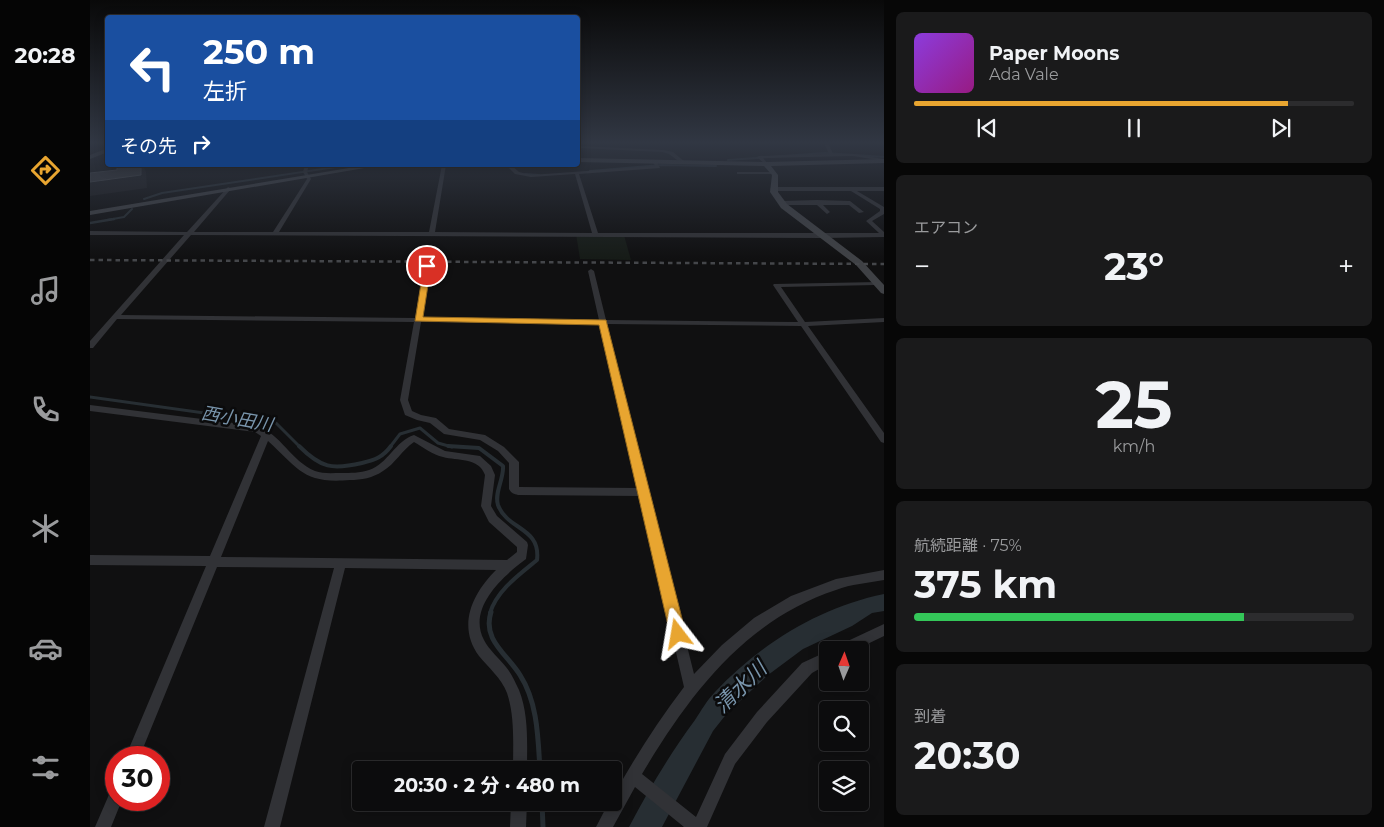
<!DOCTYPE html>
<html lang="ja">
<meta charset="utf-8">
<style>
body{margin:0;font-family:Montserrat,"Noto Sans JP",sans-serif;background:#1a1a1b;color:#f1f3f6;height:100vh;display:flex;flex-direction:column;font-size:19px;white-space:nowrap}
*{box-sizing:border-box;margin:0}
p{font-size:16px;color:#9a9b9d}
.icon{flex:none;width:28px;height:28px;fill:none;stroke:currentColor;stroke-width:2;stroke-linecap:round;stroke-linejoin:round}
.map{position:relative;flex:1;overflow:hidden}
.details{display:flex;flex-direction:column;gap:12px;padding:12px;background:#070707;width:500px}
.details>*{flex:none}
.hud{position:absolute;left:15px;top:15px;width:475px;height:152px;border-radius:5px;box-shadow:0 2px 12px #0003,0 0 0 1px #2c2c2e;background:#1a4fa0;color:#fff;overflow:hidden}
.needle{width:32px;rotate:2deg}
.buttons{position:absolute;left:729px;top:641px;display:grid;gap:10px}
.buttons a{display:grid;place-items:center;width:50px;height:50px;border-radius:5px;background:#0c0c0d;box-shadow:0 2px 12px #0003,0 0 0 1px #2c2c2e;font-size:25px}
.speed{position:absolute;left:15px;top:746px;display:flex;gap:10px;font-size:25px;font-weight:700;text-align:center}
.speed>*{display:grid;place-content:center;width:65px;height:65px;border-radius:50%;background:#0c0c0d;box-shadow:0 2px 12px #0003,0 0 0 1px #2c2c2e;line-height:1}
.speed .limit{border:8px solid #d22;background:#fff;color:#111}
.pin{position:absolute;display:grid;place-items:center;width:42px;height:42px;color:#fff;margin:-21px;border:2px solid #fff;border-radius:50%;box-shadow:0 1px 5px #0007}
.me{position:absolute;width:55px;margin:-28px;rotate:346deg;stroke-linejoin:round;filter:drop-shadow(0 0 4px #0008)}
.turn{display:flex;align-items:center;gap:18px;height:105px;padding:0 15px;font-size:22px}
.turn .icon{width:65px;height:65px;stroke-width:2.5}
.turn b{display:block;font-size:35px;line-height:42px}
.then{display:flex;align-items:center;height:48px;padding:0 15px;background:#0003;gap:10px;font-size:19px}
.big{font-size:38px;font-weight:700;line-height:1.1}
.details .widget{flex:1;display:flex;flex-direction:column;justify-content:center;gap:8px;min-width:0;padding:0 18px;border-radius:8px;background:#1a1a1b}
.details .dial{align-items:center;gap:0}
.dial b{font-size:65px;line-height:1}
.song{display:flex;align-items:center;gap:15px}
.cover{width:60px;height:60px;border-radius:8px;background:linear-gradient(135deg,hsl(270 70% 55%),hsl(310 70% 35%))}
.played{height:5px;border-radius:2px;background:linear-gradient(90deg,#e8a530 85%,#2c2c2e 85%)}
.keys{display:flex;justify-content:space-around;direction:ltr}
.heat{display:flex;justify-content:space-between;align-items:center;font-size:28px;direction:ltr}
.charge{height:8px;border-radius:4px;background:linear-gradient(90deg,#34c759 75%,#2c2c2e 0)}
.trip{position:absolute;left:262px;top:761px;width:270px;height:50px;border-radius:5px;background:#0c0c0d;box-shadow:0 2px 12px #0003,0 0 0 1px #2c2c2e;font-weight:700;line-height:50px;text-align:center}
main{display:flex;flex:1;min-height:0}
.tab-bar{display:flex;flex-direction:column;width:90px;justify-content:space-around;align-items:center;background:#050505;color:#9a9b9d}
.tab-bar .icon{width:35px;height:35px}
.tab-bar .on{color:#e8a530}
.tab-bar b{font-size:22px;color:#f1f3f6}
.map>svg:first-child{display:block}
.green{fill:#161b17}
.water{fill:#272e33}
.lines{fill:none;stroke-linecap:round;stroke-linejoin:round}
.stream-far4{stroke:#272e33;stroke-width:2}
.stream-far3{stroke:#272e33;stroke-width:2.5}
.stream-far2{stroke:#272e33;stroke-width:3}
.stream-far1{stroke:#272e33;stroke-width:4}
.stream{stroke:#272e33;stroke-width:5}
.street{fill:#313236;fill-rule:evenodd}
.secondary{fill:#3f4145;fill-rule:evenodd}
.rail{stroke:#44464a;stroke-width:2.5;stroke-dasharray:4.5 4;stroke-linecap:butt}
.shaded-wall{fill:#1b1b1d}
.building{fill:#38393d;stroke:#494b4f}
.route{fill:#e8a530;stroke:#976b1f}
.labels{text-anchor:middle;dominant-baseline:central;stroke-width:5;stroke-linejoin:round;paint-order:stroke}
.water-label{font-size:18px;font-style:italic;fill:#7995ac;stroke:#0b0b0c}
.near-water-label{font-size:21px;font-style:italic;fill:#7995ac;stroke:#0b0b0c}
</style>
<main>
<nav class="tab-bar">
<b>20:28</b>
<svg class="icon on" aria-label="directions" viewBox="0 0 24 24"><path d="M12 3l9 9-9 9-9-9zM9 14v-3h6M13 9l2 2-2 2"/></svg>
<svg class="icon" aria-label="music" viewBox="0 0 24 24"><path d="M9 18V5l10-2v13"/><circle cx="6" cy="18" r="3"/><circle cx="16" cy="16" r="3"/></svg>
<svg class="icon" aria-label="phone" viewBox="0 0 24 24"><path d="M5 4h4l2 5-3 2q2 4 5 5l2-3 5 2v4C11 20 4 13 5 4z"/></svg>
<svg class="icon" aria-label="climate" viewBox="0 0 24 24"><path d="M12 3v18M4 7l16 10M4 17L20 7"/></svg>
<svg class="icon" aria-label="car" viewBox="0 0 24 24"><path d="M5 17H2v-5l4-1 3-4h7l3 4 3 1v5h-3M9 17h6M6 11h13"/><circle cx="7" cy="17" r="2"/><circle cx="17" cy="17" r="2"/></svg>
<svg class="icon" aria-label="filters" viewBox="0 0 24 24"><path d="M4 7h16M4 17h16"/><circle cx="9" cy="7" r="2"/><circle cx="15" cy="17" r="2"/></svg>
</nav>
<div class="map">
<svg width="794" height="827" viewBox="0 0 794 827">
<rect width="100%" height="100%" fill="#101011"/>
<path class="green" d="M486,234L534,235L541,260L490,259Z"/>
<path class="water" d="M794,594V611L782,613L762,626L713,649L678,675L638,712L623,731L572,827H539C559,789 580,754 605,720C611,711 617,700 625,692C670,644 730,607 794,594Z"/>
<g class="lines">
<path class="stream-far4" d="M638,160L735,153L794,157
M500,171L572,165L626,166
M435,174L449,175
M54,199L72,193L259,165
M17,220L34,217L42,209"/>
<path class="stream-far3" d="M0,223L24,219"/>
<path class="stream-far2" d="M0,397L186,423L210,447
M300,447L310,434L330,428L348,443L362,447"/>
<path class="stream-far1" d="M209,446C231,468 242,470 272,463C285,460 293,457 301,446
M358,446L389,448L413,466C414,479 404,493 408,505C417,530 451,527 447,560C430,574 407,590 400,613"/>
<path class="stream" d="M401,612C392,640 417,654 430,675C448,703 448,739 450,770
M452,802L453,827"/>
<path class="street" d="M734,143H738L743,154H763L794,159V161L763,156L673,158L678,164L676,165L667,157L669,156L739,154Z
M488,146L573,150L583,152L595,162L591,163L579,154L573,152L488,148Z
M565,161L567,162L570,168L489,174L508,233H789L776,221L790,211V209L761,191H683L680,189L683,187H794V191H767L794,207V214L782,221L794,232V237L734,238L101,235L31,315L325,318L334,266L337,264L340,266L332,318L509,320L498,271L501,269L504,271L516,320L708,322L683,285L684,284L788,282L789,283L786,285L691,287L715,322L794,318V322L718,326L794,433V443L791,442L711,326L517,324L604,674L632,645L664,618L701,596L746,579L794,570V580C778,583 761,584 746,590C655,620 599,695 552,774L606,817L635,754L667,712L712,663L738,651V664L722,673L677,722L645,764L617,827H594L545,787L523,827H506L519,802H524V795C545,757 568,721 594,687L550,496L428,495C424,494 421,493 419,489V463L408,451L390,440L354,434L340,423L327,420L315,415L310,400L324,322L27,319L3,348H0V341L94,235H0V231L97,232L138,187L140,188V190L104,232H183L217,179L213,172L215,165H219L217,172L221,179L189,232H339L352,165H356L345,232L502,233L485,174L441,177L425,174L416,165H421L429,172L441,175L565,166L563,162ZM331,322L510,324L548,488L429,487V462L414,447L395,435L359,429L346,418L331,415L322,411L318,400Z
M649,172H684L686,173L684,174H647V172Z
M727,200L760,201L774,212L769,213L759,205H733L740,212L737,214L727,205H692L689,203L692,201Z
M0,405L167,426C191,434 201,461 225,471C233,474 242,473 252,473C260,473 270,473 279,470C298,464 305,441 324,435L355,451L390,456L401,466L405,475L401,506L407,516L437,542L438,545L436,559C413,576 377,608 394,640C399,650 409,658 416,667C422,674 425,682 429,690C439,715 437,744 437,770H423C423,745 425,717 417,693C411,678 399,668 389,656C367,626 382,594 406,570L255,568L190,827H174L244,568L127,567L49,758H35L116,566L0,565V555L120,556L171,436L165,432L0,411ZM178,441C209,469 213,484 260,480C271,480 283,478 293,471C305,464 312,450 324,442C333,447 343,455 353,457C367,461 389,457 395,475L391,506L399,522L427,547V552L417,560L131,557Z
M794,624V636L765,650H745L747,646Z
M26,788V800H32L21,827H5L21,790Z
M421,802H437L436,827H420Z"/>
<path class="secondary" d="M18,148V152L0,159V155Z
M488,158L676,162L794,159V163L681,166L688,175V192L697,204L772,261L794,285V294L791,293L766,265L691,208L680,192L682,175L674,166L488,162Z
M277,165H292L0,215V211Z"/>
<path class="rail" d="M0,260L794,264"/>
</g>
<path class="shaded-wall" d="M51,165H53L56,172L57,188L0,196V182Z"/>
<path class="building" d="M27,165H51V175L0,182V173L27,170Z"/>
<linearGradient id="sky" x2="0" y2="1"><stop stop-color="#090909"/><stop offset="0.55" stop-color="#313743"/><stop offset="1" stop-color="#313743" stop-opacity="0"/></linearGradient>
<rect width="794" height="259" fill="url(#sky)"/>
<path class="route" d="M334,265L341,266L333,317L516,320L596,634L594,639L588,642L583,639L580,634L509,325L325,321Z"/>
<g class="labels">
<g class="water-label">
<text transform="translate(147 419) rotate(10)">西小田川</text>
</g>
<g class="near-water-label">
<text transform="translate(650 687) rotate(-44)">清水川</text>
</g>
</g>
</svg>
<div class="buttons">
<a><svg class="needle" viewBox="-14 -14 28 28"><path d="M0-13l5 13h-10z" fill="#e53935"/><path d="M0 13l5-13h-10z" fill="#9a9b9d"/></svg></a>
<a><svg class="icon" aria-label="search" viewBox="0 0 24 24"><circle cx="10" cy="10" r="6"/><path d="M15 15l6 6"/></svg></a>
<a><svg class="icon" aria-label="layers" viewBox="0 0 24 24"><path d="M12 4l9 5-9 5-9-5zM3 14l9 5 9-5"/></svg></a>
</div>
<div class="speed"><div class="limit">30</div></div>
<div class="pin" style="left:337px;top:266px;background:#d93025"><svg class="icon" aria-label="arrive" viewBox="0 0 24 24"><path d="M6 21V4h12l-3 4 3 4H6"/></svg></div>
<svg class="me" style="left:588px;top:634px" viewBox="-20 -20 40 40"><path d="M0-17L14 15 0 8-14 15z" fill="#e8a530" stroke="#fff" stroke-width="4"/></svg>
<div class="trip">20:30 · 2 分 · 480 m</div>
<div class="hud">
<div class="turn"><svg class="icon" aria-label="left" viewBox="0 0 24 24"><path d="M17 20v-9H6M10 6l-5 5 5 5"/></svg><div><b>250 m</b>左折</div></div>
<div class="then">その先<svg class="icon" aria-label="right" viewBox="0 0 24 24"><path d="M7 20v-9h11M14 6l5 5-5 5"/></svg></div>
</div>
</div>
<section class="details">
<div class="widget">
<div class="song"><i class="cover"></i><div><b>Paper Moons</b><p>Ada Vale</p></div></div>
<div class="played"></div>
<div class="keys"><svg class="icon" aria-label="previous" viewBox="0 0 24 24"><path d="M18 5L8 12l10 7zM5 5v14"/></svg><svg class="icon" aria-label="pause" viewBox="0 0 24 24"><path d="M8 5v14M16 5v14"/></svg><svg class="icon" aria-label="next" viewBox="0 0 24 24"><path d="M6 5l10 7-10 7zM19 5v14"/></svg></div>
</div>
<div class="widget"><p>エアコン</p>
<div class="heat"><a>−</a><b class="big">23°</b><a>+</a></div>
</div>
<div class="widget dial"><b>25</b><p>km/h</p></div>
<div class="widget"><p>航続距離 · 75%</p><b class="big">375 km</b><div class="charge"></div></div>
<div class="widget"><p>到着</p><b class="big">20:30</b></div>
</section>
</main>
